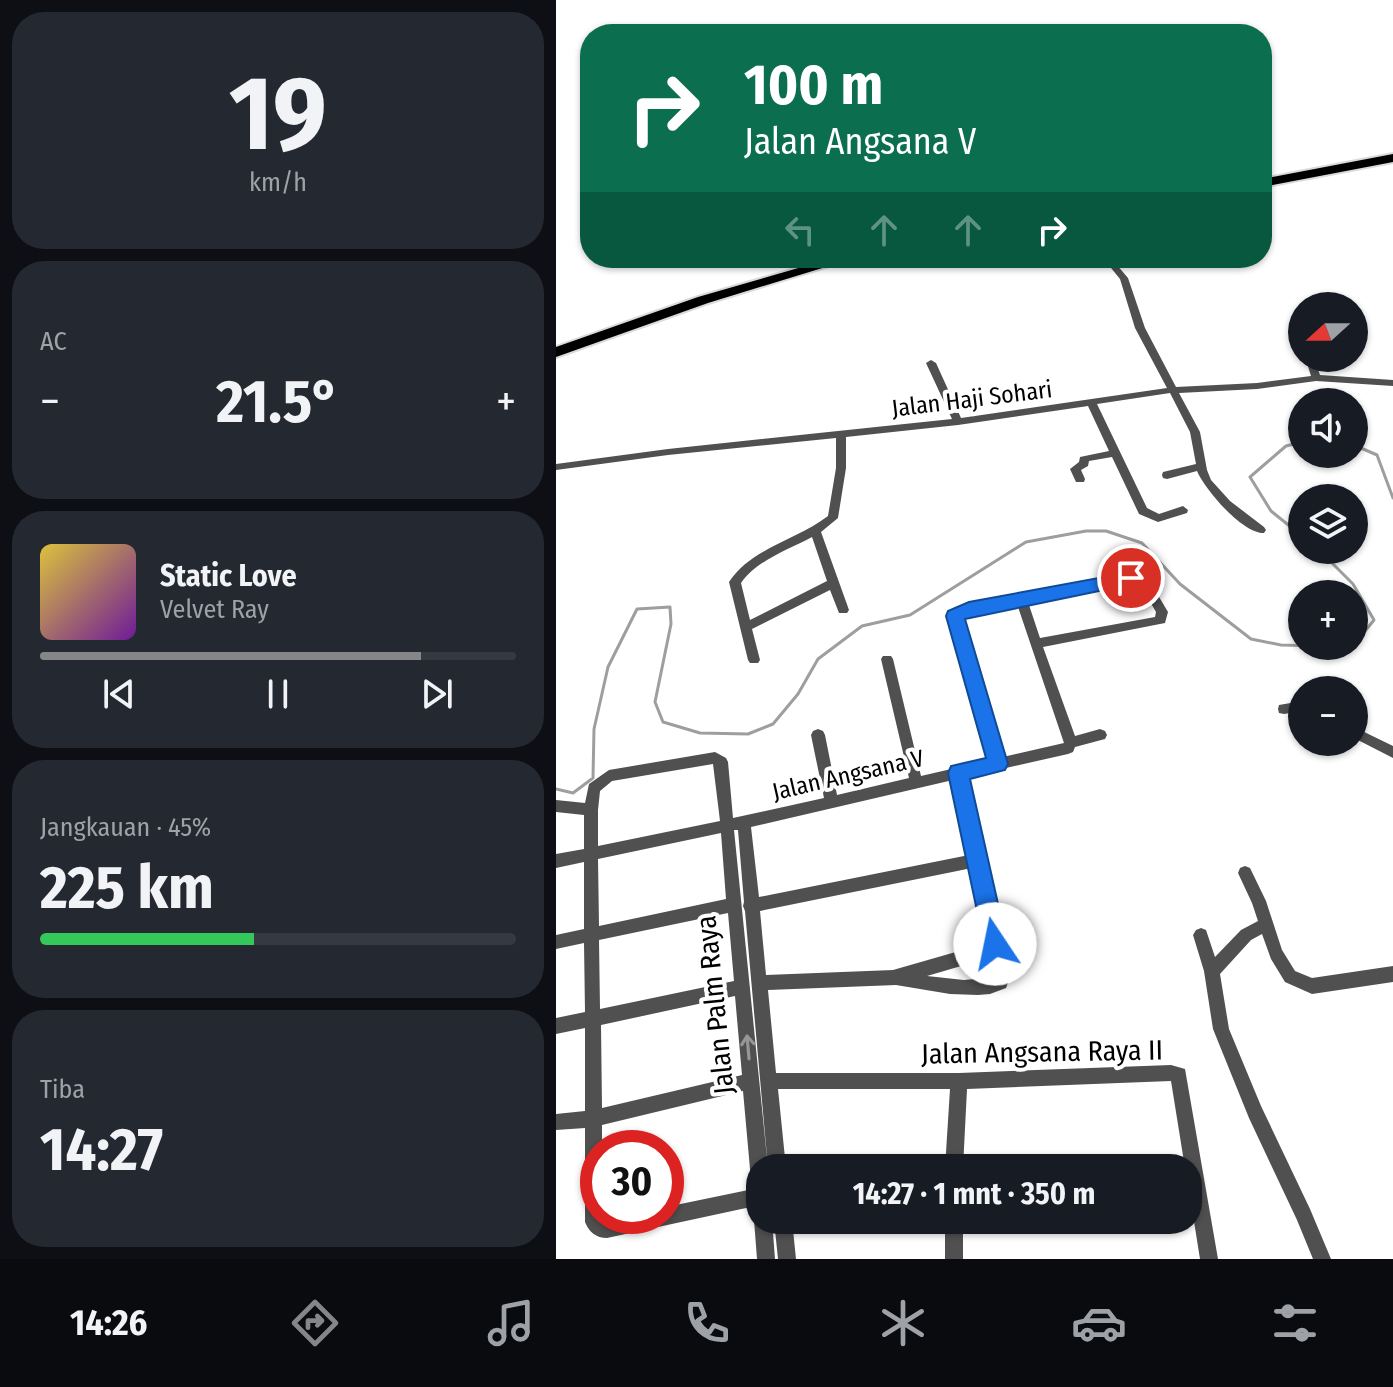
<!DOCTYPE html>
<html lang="id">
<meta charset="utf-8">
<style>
body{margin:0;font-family:"Fira Sans Condensed",sans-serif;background:#242831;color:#f1f3f6;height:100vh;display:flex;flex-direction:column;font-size:30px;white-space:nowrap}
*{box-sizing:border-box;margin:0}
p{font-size:26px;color:#9ea1a6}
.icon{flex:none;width:44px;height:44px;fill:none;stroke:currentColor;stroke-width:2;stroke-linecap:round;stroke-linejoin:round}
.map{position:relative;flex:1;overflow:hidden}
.panel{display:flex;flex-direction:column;gap:12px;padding:12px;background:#0d0f14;width:556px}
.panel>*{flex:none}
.banner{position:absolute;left:24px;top:24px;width:692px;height:244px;border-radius:32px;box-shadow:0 2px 6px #0004;background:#0b6e4f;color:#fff;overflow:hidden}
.needle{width:52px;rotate:249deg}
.controls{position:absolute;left:732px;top:292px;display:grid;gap:16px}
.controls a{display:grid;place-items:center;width:80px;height:80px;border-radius:50%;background:#171b24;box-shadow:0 2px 6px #0004;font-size:40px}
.speed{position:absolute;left:24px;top:1130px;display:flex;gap:16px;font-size:40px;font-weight:700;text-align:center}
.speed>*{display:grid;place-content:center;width:104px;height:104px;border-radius:50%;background:#171b24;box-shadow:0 2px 6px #0004;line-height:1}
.speed .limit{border:12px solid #d22;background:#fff;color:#111}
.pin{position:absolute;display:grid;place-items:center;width:68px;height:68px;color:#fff;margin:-34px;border:4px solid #fff;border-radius:50%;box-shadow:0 2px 8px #0007}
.me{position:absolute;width:88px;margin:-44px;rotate:349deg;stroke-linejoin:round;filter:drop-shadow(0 0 6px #0008)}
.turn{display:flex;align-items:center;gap:28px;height:168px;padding:0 32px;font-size:36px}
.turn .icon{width:104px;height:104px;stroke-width:2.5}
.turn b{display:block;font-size:56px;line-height:68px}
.lanes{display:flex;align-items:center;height:76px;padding:0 32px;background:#0003;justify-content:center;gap:40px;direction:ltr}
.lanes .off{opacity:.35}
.big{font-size:60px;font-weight:700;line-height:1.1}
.panel .widget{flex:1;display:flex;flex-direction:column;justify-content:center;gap:12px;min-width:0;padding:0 28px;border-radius:32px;background:#242831}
.panel .dial{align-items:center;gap:0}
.dial b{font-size:104px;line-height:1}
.song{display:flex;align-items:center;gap:24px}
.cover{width:96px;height:96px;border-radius:12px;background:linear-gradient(135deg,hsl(50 70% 55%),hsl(280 70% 35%))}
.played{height:8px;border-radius:4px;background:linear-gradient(90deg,#858687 80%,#363941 80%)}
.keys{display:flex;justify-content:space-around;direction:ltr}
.heat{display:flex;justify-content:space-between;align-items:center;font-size:44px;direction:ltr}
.charge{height:12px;border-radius:6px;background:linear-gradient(90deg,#34c759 45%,#363941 0)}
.trip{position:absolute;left:190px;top:1154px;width:456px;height:80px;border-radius:32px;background:#171b24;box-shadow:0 2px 6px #0004;font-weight:700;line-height:80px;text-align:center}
.tab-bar{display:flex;height:128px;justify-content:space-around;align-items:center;background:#090b0e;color:#9ea1a6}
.tab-bar .icon{width:56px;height:56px}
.tab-bar .active{color:#858687}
.tab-bar b{font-size:36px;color:#f1f3f6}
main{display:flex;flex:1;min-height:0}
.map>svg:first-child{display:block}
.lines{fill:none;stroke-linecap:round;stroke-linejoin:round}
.stream{stroke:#9e9e9e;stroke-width:3}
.trunk-casing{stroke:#dbdbdb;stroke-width:4}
.minor{fill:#505050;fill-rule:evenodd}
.trunk{fill:#000;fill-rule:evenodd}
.oneway{stroke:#969696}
.route{fill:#1a73e8;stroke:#114b97;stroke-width:2}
.labels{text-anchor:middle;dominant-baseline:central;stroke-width:8;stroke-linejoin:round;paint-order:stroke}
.street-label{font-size:24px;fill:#000;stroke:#fff}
.near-street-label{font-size:28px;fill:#000;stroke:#fff}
</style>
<main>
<section class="panel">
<div class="widget dial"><b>19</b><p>km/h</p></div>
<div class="widget"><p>AC</p>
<div class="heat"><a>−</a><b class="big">21.5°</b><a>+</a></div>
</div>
<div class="widget">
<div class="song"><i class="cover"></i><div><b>Static Love</b><p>Velvet Ray</p></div></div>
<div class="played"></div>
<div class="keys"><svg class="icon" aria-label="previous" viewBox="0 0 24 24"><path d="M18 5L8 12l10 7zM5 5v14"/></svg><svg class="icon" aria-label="pause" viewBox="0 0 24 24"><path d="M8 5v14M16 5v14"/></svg><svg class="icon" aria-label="next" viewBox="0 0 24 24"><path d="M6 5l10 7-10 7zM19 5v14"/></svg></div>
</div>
<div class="widget"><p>Jangkauan · 45%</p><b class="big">225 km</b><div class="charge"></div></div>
<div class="widget"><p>Tiba</p><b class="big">14:27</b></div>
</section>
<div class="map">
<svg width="837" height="1259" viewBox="0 0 837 1259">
<rect width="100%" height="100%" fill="#fff"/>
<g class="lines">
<path class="stream" d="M746,442L730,446L694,477L715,511L746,536
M798,445L821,455L837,498
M763,550L797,584L818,620L805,636L798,637
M0,789L17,793L37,778L38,729L52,667L81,609L114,607L115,624L99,702L107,722L144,733L192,734L217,724L242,694L262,659L306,626L354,615L470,542L530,531H550L586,543L624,584L695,639L725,645L764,646"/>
<defs>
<path id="trunk" d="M837,154V162L706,187V179Z
M277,258H299L152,303L0,357V347L142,297Z"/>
</defs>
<use href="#trunk" class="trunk-casing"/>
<path class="minor" d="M547,258H555L572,278L589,328L620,387L701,383L755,376L750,360L752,358H758L764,375L837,380V386L760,381L701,389L623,393L644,432L651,470L655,480L674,501L708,527L710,530L708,533C687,534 649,490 641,471L611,479L607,478L606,475L607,472L640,464L634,432L614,393L541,404L591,508L603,514L627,506L632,510L631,513L602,522L583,514L556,457L533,461L532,466L525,470L529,479L528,482H520L514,469L523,462L524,457L553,451L532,406L402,425L290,437V468L282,518L265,532L293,610L291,613H283L274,590L196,629L204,660L202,663H194L192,660L173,582C195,548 241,540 272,516L280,468V438L112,455L0,470V464L112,449L396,419L370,363L375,360L380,363L405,418L611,388L579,328L564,279ZM256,537L271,581L194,620L185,583C201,560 232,550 256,537Z
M575,574L593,580L612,612L609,623L487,647L519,736L544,729L549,731L551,735L549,739L519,747L517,752L512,754L410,777L427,855L430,860L429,863L447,942L442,952L455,975L450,988L434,994L422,995L394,994L340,985L212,990L220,1073H403L615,1065L629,1069L662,1259H644L632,1184V1168H629L615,1081L411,1089L407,1168H389L394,1089H222L230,1168H212L189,911L187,906L188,902L182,830H178L212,1168H204V1205L51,1238C40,1238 33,1232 29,1222V1128L0,1130V1114L29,1111V1028L0,1034V1018L29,1012L28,943L0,949V935L28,929V862L0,868V854L28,849V815L0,812V800L29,803L33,784L53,770L159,752L170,758L172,762L177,818L268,798L255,735L257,731L262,729L267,731L269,735L281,795L353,778L325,659L327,656H335L337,659L365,776L434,760L393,616L395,613L413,604ZM575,582L585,586L600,612L599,617L484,638L472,602ZM461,604L508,743L447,757L406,618L416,613ZM157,764L164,821L42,846V810L44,791L56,781ZM397,780L413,855L203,897L195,827ZM165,833L170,899L43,926L42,859ZM416,868L431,943L337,970L210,975L204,911ZM172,913L178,981L44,1009L43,940ZM429,959L439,977L408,980L371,976ZM179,996L186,1075L46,1108L45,1025ZM187,1091L195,1180L198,1186L202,1188L110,1207V1216H70L51,1220H49L47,1216H42V1148H46V1125Z
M746,701V711L728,714L723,713L722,709L723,705Z
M798,727L837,746V758L798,738Z
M689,866L694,868L710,901L726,950L739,971L756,978L837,966V982L756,994L729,982L715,959L706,934L695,940L664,974L673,1029L705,1106L754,1209L775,1259H757L741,1220L693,1118L657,1029L648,971L637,935L640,930L645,928L650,930L659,957L685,930L702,921L696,903L682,873L684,868Z
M204,1212V1220H216L219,1259H201L198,1220L201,1214Z
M218,1220H236L240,1259H222Z
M389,1220H407V1259H389Z"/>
<use href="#trunk" class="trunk"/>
</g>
<defs><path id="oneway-shaft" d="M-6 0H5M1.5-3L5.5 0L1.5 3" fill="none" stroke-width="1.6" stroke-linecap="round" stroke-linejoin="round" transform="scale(2)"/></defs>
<use class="oneway" href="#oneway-shaft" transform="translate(192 1047) rotate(-95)"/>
<path class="route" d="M575,572L584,578L581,583L409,619L452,764L449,770L414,779L451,944L448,952L439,955L431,952L428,944L392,773L395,766L430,758L390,616L392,611L413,602Z"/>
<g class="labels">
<g class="street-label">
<text transform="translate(416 399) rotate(-7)">Jalan Haji Sohari</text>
<text transform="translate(292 775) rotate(-13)">Jalan Angsana V</text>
</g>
<g class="near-street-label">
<text transform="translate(159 1005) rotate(-96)">Jalan Palm Raya</text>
<text transform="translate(486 1052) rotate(-1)">Jalan Angsana Raya II</text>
</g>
</g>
</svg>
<div class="controls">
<a><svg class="needle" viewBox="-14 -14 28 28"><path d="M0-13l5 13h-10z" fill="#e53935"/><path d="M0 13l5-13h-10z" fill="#9ea1a6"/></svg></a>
<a><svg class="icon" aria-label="sound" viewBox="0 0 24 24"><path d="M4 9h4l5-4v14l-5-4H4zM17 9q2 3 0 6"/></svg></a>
<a><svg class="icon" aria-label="layers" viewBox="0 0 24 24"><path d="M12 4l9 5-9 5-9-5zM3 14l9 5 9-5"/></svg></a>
<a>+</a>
<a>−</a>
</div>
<div class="speed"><div class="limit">30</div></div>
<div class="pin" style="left:575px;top:578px;background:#d93025"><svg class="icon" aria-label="arrive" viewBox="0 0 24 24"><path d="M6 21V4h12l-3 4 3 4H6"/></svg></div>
<svg class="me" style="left:439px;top:944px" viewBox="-20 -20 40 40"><circle r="19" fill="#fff"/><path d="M0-13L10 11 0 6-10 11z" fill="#1a73e8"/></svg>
<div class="trip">14:27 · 1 mnt · 350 m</div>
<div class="banner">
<div class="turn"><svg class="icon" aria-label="right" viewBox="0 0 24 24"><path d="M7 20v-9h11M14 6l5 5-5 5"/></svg><div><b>100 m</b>Jalan Angsana V</div></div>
<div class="lanes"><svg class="icon off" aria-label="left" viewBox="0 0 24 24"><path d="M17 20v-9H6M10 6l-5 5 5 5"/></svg><svg class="icon off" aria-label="ahead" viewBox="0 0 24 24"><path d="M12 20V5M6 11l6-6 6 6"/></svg><svg class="icon off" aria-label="ahead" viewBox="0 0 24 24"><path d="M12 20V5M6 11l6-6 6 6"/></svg><svg class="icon" aria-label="right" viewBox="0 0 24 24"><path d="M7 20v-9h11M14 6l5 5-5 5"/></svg></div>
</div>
</div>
</main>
<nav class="tab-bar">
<b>14:26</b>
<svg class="icon active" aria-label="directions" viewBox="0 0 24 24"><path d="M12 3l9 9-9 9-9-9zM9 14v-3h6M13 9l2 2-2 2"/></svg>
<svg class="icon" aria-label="music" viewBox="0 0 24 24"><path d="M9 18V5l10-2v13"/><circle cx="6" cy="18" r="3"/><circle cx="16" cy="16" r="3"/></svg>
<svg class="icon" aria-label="phone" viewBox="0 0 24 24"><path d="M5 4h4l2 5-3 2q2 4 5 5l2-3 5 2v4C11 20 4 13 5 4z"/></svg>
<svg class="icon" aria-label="climate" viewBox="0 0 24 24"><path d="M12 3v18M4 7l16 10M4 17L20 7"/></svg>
<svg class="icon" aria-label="car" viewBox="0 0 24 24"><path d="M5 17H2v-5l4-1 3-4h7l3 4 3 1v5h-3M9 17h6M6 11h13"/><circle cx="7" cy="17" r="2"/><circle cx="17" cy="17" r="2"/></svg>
<svg class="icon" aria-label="filters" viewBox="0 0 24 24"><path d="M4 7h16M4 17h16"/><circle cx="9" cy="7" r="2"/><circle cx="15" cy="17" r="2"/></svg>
</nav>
